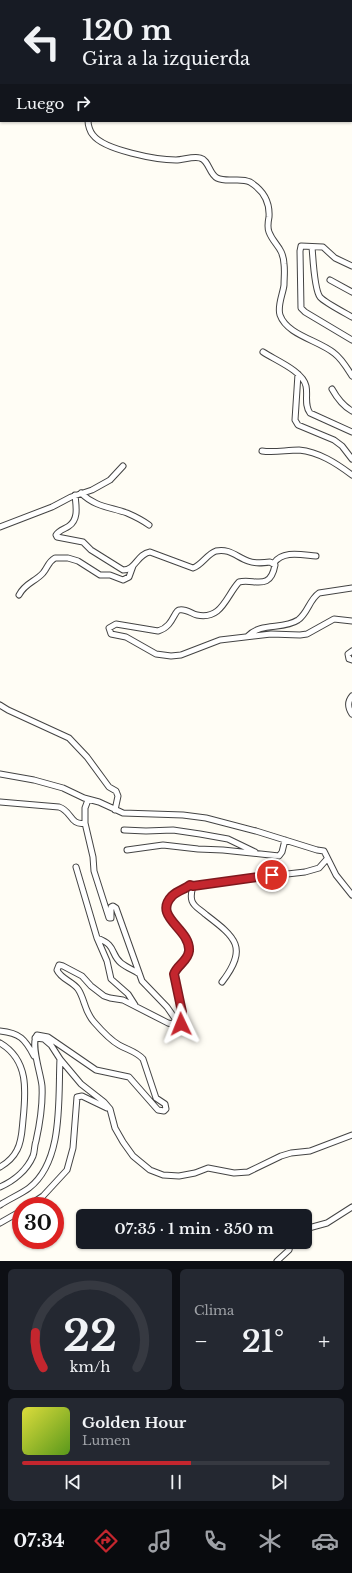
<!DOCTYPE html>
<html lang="es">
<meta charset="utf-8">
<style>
body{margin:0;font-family:"Libre Baskerville",serif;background:#242831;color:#f1f3f6;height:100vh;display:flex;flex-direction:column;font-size:15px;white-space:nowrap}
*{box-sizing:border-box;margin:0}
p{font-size:13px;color:#9ea1a6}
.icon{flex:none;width:22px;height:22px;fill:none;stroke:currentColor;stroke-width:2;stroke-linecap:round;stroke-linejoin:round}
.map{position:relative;height:1261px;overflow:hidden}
.panel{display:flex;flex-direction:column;gap:8px;padding:8px;background:#0d0f14;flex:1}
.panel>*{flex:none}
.guide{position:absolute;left:0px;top:0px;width:352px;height:122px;box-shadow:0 1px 3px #0004;background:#171b24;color:#f1f3f6;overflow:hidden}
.speed{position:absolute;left:12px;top:1197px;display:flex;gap:8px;font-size:20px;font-weight:700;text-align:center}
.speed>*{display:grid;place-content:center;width:52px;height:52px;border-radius:50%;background:#171b24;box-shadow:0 1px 3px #0004;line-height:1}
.speed .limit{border:6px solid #d22;background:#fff;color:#111}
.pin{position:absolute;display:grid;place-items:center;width:34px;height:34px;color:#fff;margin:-17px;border:2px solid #fff;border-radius:50%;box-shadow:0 1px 4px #0007}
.me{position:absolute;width:44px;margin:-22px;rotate:358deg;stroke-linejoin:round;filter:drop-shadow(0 0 3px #0008)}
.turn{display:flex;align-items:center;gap:14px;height:84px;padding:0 16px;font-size:18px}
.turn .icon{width:52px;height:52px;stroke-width:2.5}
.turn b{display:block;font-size:28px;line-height:34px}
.then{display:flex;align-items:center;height:38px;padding:0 16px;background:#0003;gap:8px;font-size:15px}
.big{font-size:30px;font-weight:600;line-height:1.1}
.panel .tile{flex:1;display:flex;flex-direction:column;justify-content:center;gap:6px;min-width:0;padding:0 14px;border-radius:6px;background:#242831}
.panel .dial{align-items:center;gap:0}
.dial svg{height:104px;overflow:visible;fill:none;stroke:#363941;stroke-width:7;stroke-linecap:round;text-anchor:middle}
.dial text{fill:#f1f3f6;stroke:none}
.song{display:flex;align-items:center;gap:12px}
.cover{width:48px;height:48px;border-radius:6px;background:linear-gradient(135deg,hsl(60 70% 55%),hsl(90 70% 35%))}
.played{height:4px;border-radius:2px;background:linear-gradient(90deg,#c4262e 55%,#363941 55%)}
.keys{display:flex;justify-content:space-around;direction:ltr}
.heat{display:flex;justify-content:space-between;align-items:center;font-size:22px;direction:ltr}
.panel .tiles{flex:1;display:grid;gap:8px;grid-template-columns:1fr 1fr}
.tile:last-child{grid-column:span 2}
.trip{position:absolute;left:76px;top:1209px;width:236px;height:40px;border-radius:6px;background:#171b24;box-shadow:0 1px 3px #0004;font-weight:600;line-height:40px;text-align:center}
.tabs{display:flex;height:64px;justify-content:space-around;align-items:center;background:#090b0e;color:#9ea1a6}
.tabs .icon{width:28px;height:28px}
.tabs .on{color:#c4262e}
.tabs b{font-size:18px;color:#f1f3f6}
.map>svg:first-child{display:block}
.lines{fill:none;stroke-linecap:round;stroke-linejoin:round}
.street-casing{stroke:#444;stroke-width:7}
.street{stroke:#fff;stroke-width:5}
.route-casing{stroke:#7f191e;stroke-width:10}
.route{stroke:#c4262e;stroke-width:7}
</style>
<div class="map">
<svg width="352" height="1261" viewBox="0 0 352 1261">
<rect width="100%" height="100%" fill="#fffdf5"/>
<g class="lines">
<defs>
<path id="street" d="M0,32L1,33
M88,121C88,125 90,132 93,135C104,150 157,160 176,160C183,160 193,156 200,158C209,160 209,174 217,178C227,183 240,177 250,182C263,190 270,202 269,217C268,222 267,227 269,232C274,245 283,247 284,264C285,271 284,278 284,285C283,294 277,306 280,315C287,335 318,340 334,353C342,359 347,368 352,376
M312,247C313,257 314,289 320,297C324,302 345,313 352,317
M352,266L335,258L323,247L301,246L300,251L301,308L305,312L352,340
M330,280L352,292
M263,352C275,360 303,371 306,386C308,395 304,405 310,413L352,432
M298,374L295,420L298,425L334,440L342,446L352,459
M332,389C337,398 343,406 352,411
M262,451C274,453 286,450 299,450C319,452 336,463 352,475
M81,493C95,507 110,507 127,513C134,516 142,520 149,525
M75,495C76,506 79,519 69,526C65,529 59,530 56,535L57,537L83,542L91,550L123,570C136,570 137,554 150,552L193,568C202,565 207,554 216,551C229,548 237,557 248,561C256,564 263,563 270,562L275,565C270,592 254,578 239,582C226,596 222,620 197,615C192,614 185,608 179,610C174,611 173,627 158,631L116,624L109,628L111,634L126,637L156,654L171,656L181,655L220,640L271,634L300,635L307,634L334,619L352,621
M0,527L52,507L71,497L92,490L110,480L123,466
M274,563C283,550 302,555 316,556
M19,595C25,583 35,582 43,573C48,567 48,562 55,558H68L78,561L100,575H110L123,580L129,577L133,566
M248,636C261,622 283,630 298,620C308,613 309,600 319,593L352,588
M352,651L348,654L349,659L352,660
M352,696C347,702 348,708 352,714
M0,705L8,710L69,738L87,757L109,787L116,791L118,796L115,810
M0,774L34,780L63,788L84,798L99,802L123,813L183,815L206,818L256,831L317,850L324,851L336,875L352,895
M0,802L59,807C72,811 70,826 85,823
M124,830L146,831L173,830L200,834L228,839L255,852
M127,850L163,845L198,849L223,850L279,856L282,852L285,840
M76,867L97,938C117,945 110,954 121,963C126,967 133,970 138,973
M193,886L217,882L305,872L319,868L327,859
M97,938L107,961L111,979L128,994L135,1005
M172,1024L176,1027L179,1026C189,1014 174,988 174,974C177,965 188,961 189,951C191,930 153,917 172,896C177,891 185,889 190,885L193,886C192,891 190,895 192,901C194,907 201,910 205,914C235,937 249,947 222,982
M0,1031C20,1033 25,1039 34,1056
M35,1038L44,1039L51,1045L60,1059L81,1084L104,1102L110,1109L115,1128L123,1142L133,1156L150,1170L163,1175L179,1176L195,1173L208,1168L234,1173L248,1172L281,1156L291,1153L310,1151L352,1135
M0,1043C29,1060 26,1091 23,1120C22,1130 22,1141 17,1150C13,1158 7,1163 0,1167
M0,1187C14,1181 27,1170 33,1156C35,1151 34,1146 36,1141C40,1123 43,1105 42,1086C41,1074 30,1044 37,1035L48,1037L96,1070L129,1077L158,1110L164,1111L166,1109L165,1104L156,1098L143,1059C137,1052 128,1050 119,1045C110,1040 101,1030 94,1022C84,1011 85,999 78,989C72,981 61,979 57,970L59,965L63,966L82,976L91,986L104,996L110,998L123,1000L168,1023L172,1024L176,1020L167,1007L142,981L116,908L113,906L111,907V918H109L94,871L93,857L85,823V808L88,800
M0,1205C9,1199 21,1194 29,1188C64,1161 58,1098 60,1059
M28,1206L43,1196L67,1170L73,1148L77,1097L82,1096L107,1108
M0,1223L21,1211
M305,1229L327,1223L352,1207
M277,1261L289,1250L291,1242"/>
</defs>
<use href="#street" class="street-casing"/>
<use href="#street" class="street"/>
</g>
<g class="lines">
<defs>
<path id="route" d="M181,1024L182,1012L174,974C177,965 188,961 189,951C191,929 152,917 172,896C177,891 185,889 190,885L193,886L272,875"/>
</defs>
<use href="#route" class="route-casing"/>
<use href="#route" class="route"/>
</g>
</svg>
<div class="speed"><div class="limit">30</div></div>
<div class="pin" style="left:272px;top:875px;background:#d93025"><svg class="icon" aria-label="arrive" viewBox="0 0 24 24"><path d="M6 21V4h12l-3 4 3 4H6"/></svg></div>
<svg class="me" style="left:181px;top:1024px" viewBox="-20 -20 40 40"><path d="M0-17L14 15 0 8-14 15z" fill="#c4262e" stroke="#fff" stroke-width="4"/></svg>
<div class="trip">07:35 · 1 min · 350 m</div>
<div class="guide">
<div class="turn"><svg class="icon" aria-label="left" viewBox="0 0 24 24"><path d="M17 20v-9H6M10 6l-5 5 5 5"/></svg><div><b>120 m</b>Gira a la izquierda</div></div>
<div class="then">Luego<svg class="icon" aria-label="right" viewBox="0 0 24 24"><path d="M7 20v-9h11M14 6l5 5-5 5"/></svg></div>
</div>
</div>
<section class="panel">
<div class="tiles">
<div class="tile dial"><svg viewBox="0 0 100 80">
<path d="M14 69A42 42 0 1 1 86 69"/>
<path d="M14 69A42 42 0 0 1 8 42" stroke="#c4262e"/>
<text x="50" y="56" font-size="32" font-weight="700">22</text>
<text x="50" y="72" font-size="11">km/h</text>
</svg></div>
<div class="tile"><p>Clima</p>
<div class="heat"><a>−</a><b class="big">21°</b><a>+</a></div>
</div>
<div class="tile">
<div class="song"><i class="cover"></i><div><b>Golden Hour</b><p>Lumen</p></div></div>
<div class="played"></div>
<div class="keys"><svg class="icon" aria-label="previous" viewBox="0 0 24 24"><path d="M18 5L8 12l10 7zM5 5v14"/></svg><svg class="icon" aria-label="pause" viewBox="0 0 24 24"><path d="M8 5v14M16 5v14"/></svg><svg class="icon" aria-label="next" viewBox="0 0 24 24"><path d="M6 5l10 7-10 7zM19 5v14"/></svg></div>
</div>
</div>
</section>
<nav class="tabs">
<b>07:34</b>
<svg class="icon on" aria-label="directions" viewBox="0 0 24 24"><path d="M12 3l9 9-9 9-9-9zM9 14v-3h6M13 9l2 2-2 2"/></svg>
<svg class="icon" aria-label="music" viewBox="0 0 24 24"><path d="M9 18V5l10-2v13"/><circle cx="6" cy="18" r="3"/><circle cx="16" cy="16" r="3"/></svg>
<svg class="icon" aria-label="phone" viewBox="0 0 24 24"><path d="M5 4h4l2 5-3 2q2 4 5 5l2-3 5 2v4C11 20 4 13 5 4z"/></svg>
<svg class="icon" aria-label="climate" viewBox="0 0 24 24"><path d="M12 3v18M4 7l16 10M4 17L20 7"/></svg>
<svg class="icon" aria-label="car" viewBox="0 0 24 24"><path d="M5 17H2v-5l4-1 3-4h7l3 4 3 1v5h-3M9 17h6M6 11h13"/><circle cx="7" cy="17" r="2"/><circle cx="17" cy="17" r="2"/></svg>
</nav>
